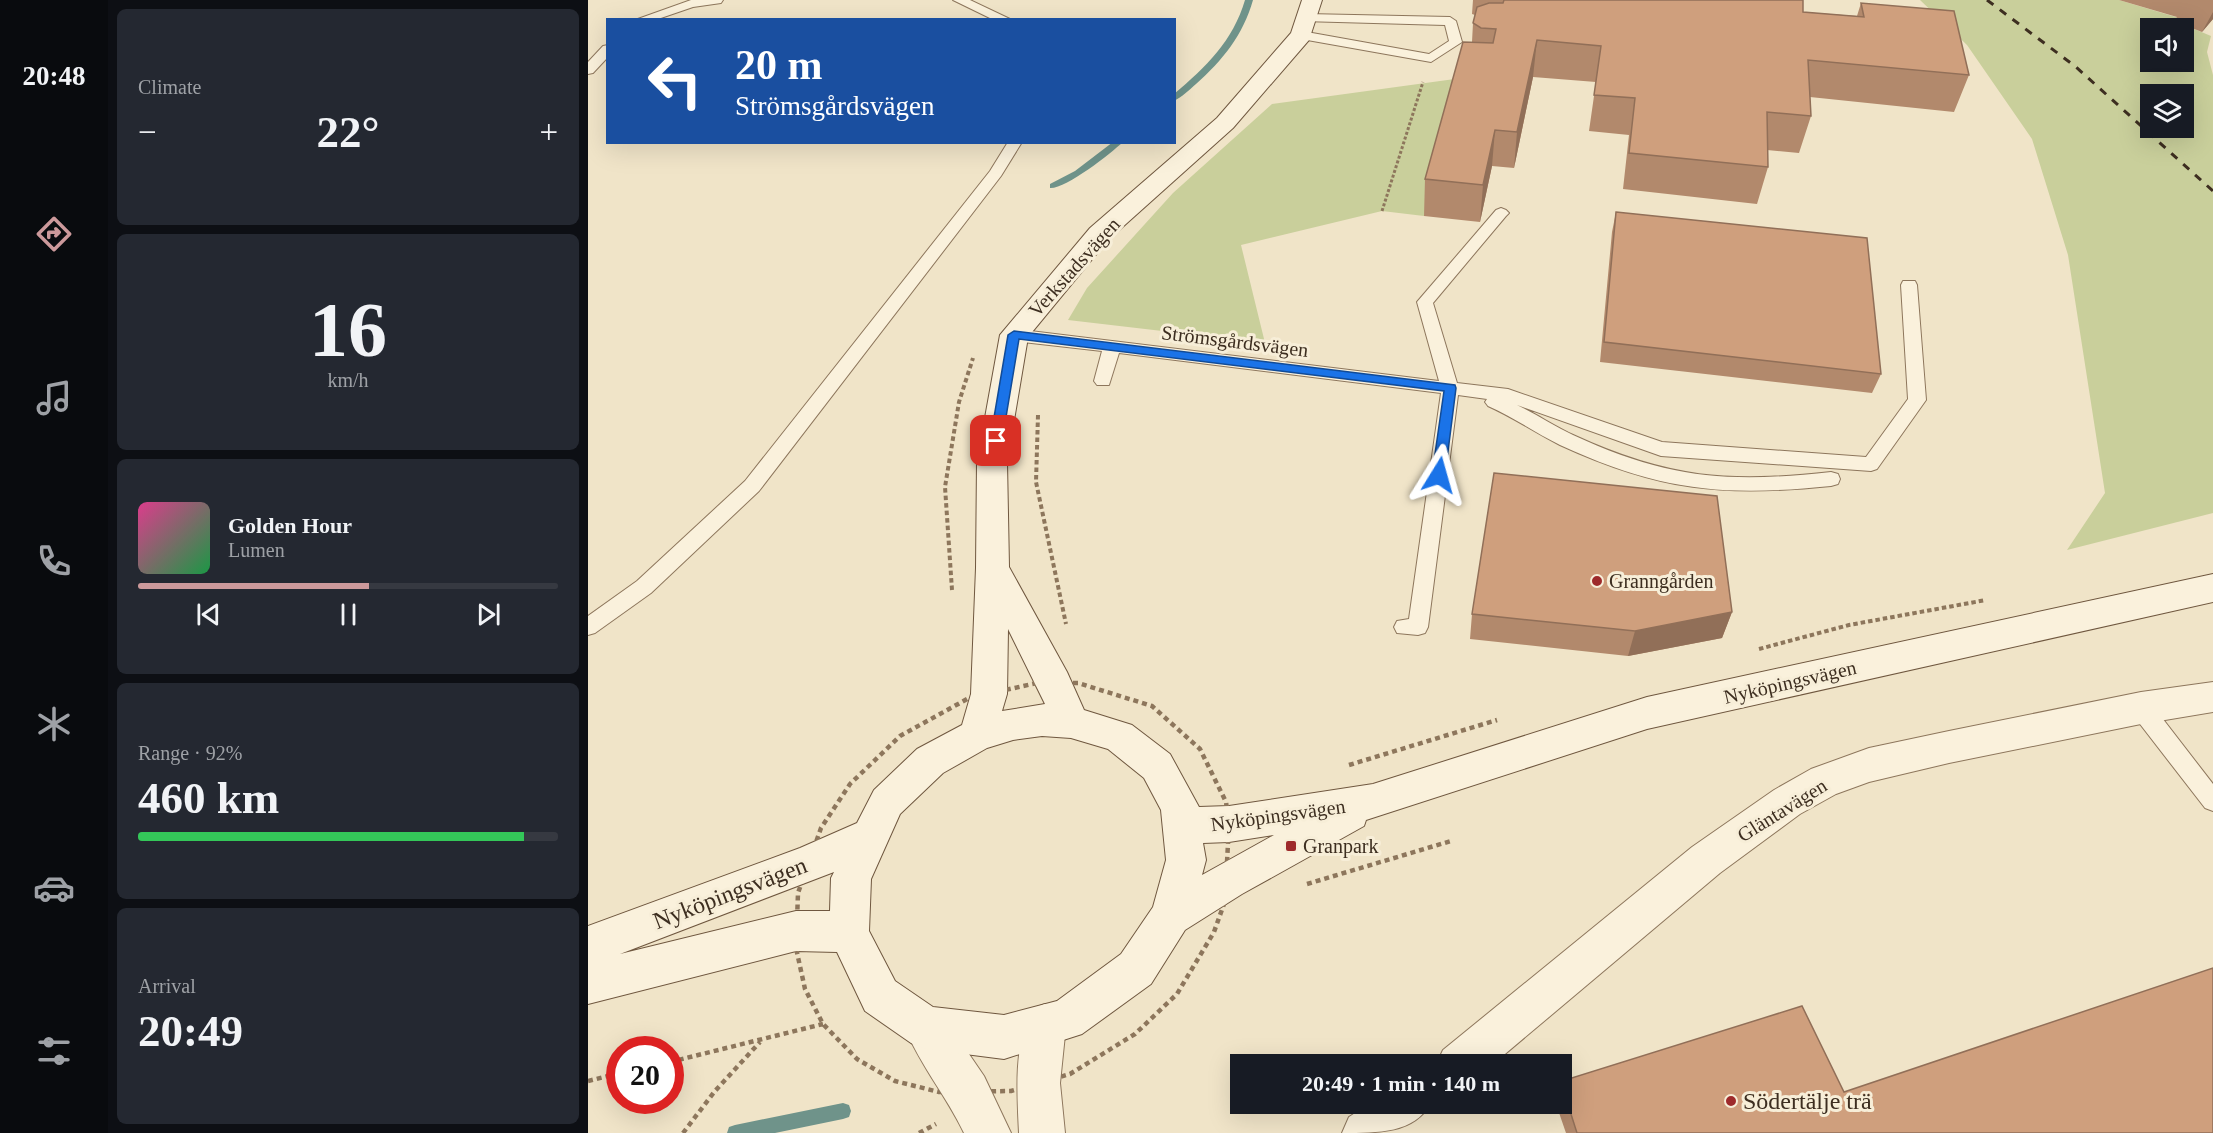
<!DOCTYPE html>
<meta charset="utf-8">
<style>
body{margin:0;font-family:"Times New Roman",serif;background:#242831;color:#f1f3f6;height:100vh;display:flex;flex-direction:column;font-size:22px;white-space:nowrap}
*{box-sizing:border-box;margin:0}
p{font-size:20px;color:#9ea1a6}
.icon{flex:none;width:33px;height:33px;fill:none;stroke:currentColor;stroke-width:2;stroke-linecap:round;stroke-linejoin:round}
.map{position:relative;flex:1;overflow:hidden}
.sheet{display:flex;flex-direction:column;gap:9px;padding:9px;background:#0d0f14;width:480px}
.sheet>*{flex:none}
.banner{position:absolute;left:18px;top:18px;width:570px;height:126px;border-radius:0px;box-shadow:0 6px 24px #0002;background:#1a4fa0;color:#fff;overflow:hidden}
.tools{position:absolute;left:1552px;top:18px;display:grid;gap:12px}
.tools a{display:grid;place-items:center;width:54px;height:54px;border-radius:0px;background:#171b24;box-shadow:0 6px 24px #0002;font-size:30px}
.speed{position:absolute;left:18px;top:1036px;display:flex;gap:12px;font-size:30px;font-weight:700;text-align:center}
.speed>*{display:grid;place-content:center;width:78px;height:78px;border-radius:50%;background:#171b24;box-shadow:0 6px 24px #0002;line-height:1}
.speed .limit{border:9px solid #d22;background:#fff;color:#111}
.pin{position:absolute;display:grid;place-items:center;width:51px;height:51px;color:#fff;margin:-26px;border-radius:12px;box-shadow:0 3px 9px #0006}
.me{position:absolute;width:66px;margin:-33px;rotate:8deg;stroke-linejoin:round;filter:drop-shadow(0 0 4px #0008)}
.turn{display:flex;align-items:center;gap:21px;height:126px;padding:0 30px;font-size:27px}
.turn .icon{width:78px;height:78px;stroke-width:2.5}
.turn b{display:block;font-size:42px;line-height:51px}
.big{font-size:45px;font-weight:800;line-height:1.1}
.sheet .card{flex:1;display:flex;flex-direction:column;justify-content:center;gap:9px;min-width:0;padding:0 21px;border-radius:9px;background:#242831}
.sheet .dial{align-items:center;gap:0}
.dial b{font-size:78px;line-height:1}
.song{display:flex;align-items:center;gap:18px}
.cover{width:72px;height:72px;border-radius:9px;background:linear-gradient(135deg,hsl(330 70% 55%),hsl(140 70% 35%))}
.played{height:6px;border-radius:3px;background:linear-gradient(90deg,#cc999b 55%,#363941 55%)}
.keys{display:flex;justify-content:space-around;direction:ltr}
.heat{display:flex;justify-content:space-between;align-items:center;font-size:33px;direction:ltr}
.charge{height:9px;border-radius:4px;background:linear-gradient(90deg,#34c759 92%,#363941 0)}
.trip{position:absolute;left:642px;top:1054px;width:342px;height:60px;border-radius:0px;background:#171b24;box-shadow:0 6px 24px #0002;font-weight:800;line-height:60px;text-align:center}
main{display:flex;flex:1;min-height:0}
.tabs{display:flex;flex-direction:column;width:108px;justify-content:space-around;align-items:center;background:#090b0e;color:#9ea1a6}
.tabs .icon{width:42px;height:42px}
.tabs .selected{color:#cc999b}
.tabs b{font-size:27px;color:#f1f3f6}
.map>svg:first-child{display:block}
.green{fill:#c9cf9b;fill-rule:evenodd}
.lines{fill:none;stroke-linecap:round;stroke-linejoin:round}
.stream{fill:#6f938a;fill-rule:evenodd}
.service-casing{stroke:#8d765c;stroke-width:2}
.minor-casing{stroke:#8d765c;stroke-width:2}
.secondary-casing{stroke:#6f573f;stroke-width:2}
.path-far2{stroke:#8d765c;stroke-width:3;stroke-dasharray:3 2;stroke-linecap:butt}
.path-far1{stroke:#8d765c;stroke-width:4;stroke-dasharray:4.5 3;stroke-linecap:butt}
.path{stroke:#8d765c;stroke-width:4.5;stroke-dasharray:5 4;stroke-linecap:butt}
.service{fill:#faf1dc;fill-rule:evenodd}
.minor{fill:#faf1dc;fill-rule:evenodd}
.secondary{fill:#faf1dc;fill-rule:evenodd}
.rail{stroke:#3d2e20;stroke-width:3;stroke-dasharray:8 8;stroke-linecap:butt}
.wall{fill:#b2896c}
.shaded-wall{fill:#916f58}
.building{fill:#cf9f7d;stroke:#916f58;stroke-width:1.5}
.route{fill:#1a73e8;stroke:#114b97;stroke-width:1.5}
.poi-dot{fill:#9e2a2b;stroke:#f7eed8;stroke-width:2}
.labels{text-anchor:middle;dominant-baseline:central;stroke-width:6;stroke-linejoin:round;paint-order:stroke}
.street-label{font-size:20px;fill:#3d2e20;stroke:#f7eed8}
.poi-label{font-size:20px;fill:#3d2e20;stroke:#f7eed8;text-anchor:start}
.near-street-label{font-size:24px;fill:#3d2e20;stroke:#f7eed8}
.near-poi-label{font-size:24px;fill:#3d2e20;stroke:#f7eed8;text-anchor:start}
</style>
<main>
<nav class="tabs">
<b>20:48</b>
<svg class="icon selected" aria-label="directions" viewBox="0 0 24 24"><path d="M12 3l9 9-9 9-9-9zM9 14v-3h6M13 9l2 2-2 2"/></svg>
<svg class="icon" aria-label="music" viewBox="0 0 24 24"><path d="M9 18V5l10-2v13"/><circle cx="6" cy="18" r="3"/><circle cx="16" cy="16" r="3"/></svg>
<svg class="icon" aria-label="phone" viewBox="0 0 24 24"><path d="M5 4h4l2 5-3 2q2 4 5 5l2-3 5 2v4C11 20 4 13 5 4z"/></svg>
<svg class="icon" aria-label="climate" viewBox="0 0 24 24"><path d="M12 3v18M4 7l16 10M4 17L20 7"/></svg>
<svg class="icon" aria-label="car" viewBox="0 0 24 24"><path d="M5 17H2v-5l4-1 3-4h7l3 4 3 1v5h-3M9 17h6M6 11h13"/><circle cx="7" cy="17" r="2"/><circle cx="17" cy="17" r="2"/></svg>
<svg class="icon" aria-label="filters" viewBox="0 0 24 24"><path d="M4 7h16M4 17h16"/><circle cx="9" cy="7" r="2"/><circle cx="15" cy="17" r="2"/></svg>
</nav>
<section class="sheet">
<div class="card"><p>Climate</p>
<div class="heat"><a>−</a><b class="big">22°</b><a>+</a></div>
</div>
<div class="card dial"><b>16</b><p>km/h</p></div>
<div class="card">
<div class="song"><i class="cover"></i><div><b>Golden Hour</b><p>Lumen</p></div></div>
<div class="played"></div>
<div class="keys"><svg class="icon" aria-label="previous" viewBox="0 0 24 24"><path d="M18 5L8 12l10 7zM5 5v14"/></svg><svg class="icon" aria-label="pause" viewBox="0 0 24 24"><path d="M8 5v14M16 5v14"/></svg><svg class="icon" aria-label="next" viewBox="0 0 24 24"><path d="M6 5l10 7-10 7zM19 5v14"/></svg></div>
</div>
<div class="card"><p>Range · 92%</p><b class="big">460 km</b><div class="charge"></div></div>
<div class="card"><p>Arrival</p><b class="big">20:49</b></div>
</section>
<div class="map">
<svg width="1625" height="1133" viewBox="0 0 1625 1133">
<rect width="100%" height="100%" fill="#f0e4c8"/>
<path class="green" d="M1332,0H1531L1591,18L1587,21L1623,36L1619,52L1625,75V513L1479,550L1517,493L1480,255L1444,139L1379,45ZM1563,28H1596V62H1563ZM1563,94H1596V128H1563Z
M874,78L836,216L794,211L653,245L677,343L480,320L499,288L585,193L684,104Z"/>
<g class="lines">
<path class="stream" d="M657,0H665C655,35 635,60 608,84C601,90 594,97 586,101V94C618,67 645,41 657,0Z
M525,142H535C522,154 478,189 462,188V184L487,171Z
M255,1103L261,1105L263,1111L261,1117L255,1119L187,1133H139L141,1127L147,1125Z"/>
<defs>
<path id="service" d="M103,0H135L133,3L105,7L67,20H47Z
M365,0H382L424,20H406Z
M718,14L862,17L868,21L874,42L843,62L708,38L707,35L713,31L841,54L861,41L857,25L714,21L712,18Z
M20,45V57L5,73L0,74V62L15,46Z
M420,142H434L413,176L171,491L63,593L7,633L0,635V616L49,581L157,481L402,171Z
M913,208L918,210L921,213L918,216L845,303L869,383L920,389L1074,442L1278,457L1320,399L1313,285L1315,281H1327L1329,285L1338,400L1289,469L1283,471L1073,456L929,405C948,414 966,426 985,435C1080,479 1140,483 1243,472L1250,474L1252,479L1250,484L1243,486C1135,497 1072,491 972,445C948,433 925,417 900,406L897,402L899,399L870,395L840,627L837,633L830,635L809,633L806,627L809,621L821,619L853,393L531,353L521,385H509L506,381L514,351L426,341L420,339L418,335L420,331L426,329L851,381L829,302L908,210Z
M1553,699L1561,701L1625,784V811L1617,808L1545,715L1542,708L1545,701Z"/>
<path id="minor" d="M1625,682V712L1553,724L1361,763L1281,782L1248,794L1212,814L1132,873L904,1065H848L855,1050L1104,847L1186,790L1223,769L1281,748L1361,731L1553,692Z
M457,1004L472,1010L478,1025L472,1083L477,1133H431C429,1092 426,1049 442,1010Z
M338,1007L353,1013L396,1076L423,1133H376C359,1097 332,1065 317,1028L323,1013Z
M781,1104H842C826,1133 791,1133 754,1133L761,1117Z"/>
<path id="secondary" d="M714,0H734L721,40L645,128L520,240L440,337L419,462L421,567L479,672L496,710L544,725L582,754L611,807L641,806L785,784L1059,697L1625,574V602L1059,729L778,820L776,826L654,894L597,930L563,984L494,1034L416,1059L338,1049L323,1043L277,1011L249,952L208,951L0,1004V926L212,848L269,823L286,790L329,749L374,725L383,694L388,568L389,462L412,335L502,228L629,118L703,33ZM420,629L457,704L414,711L419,694ZM454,736L483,738L520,749L556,778L573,810L578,860L565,907L533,954L469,1001L416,1015L345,1007L307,981L281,931L283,879L312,814L355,773L399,748L425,740ZM686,835L614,875L618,860L615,843L641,842ZM246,872L243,878L242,911H208L32,954Z"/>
</defs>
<use href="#service" class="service-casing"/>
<use href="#minor" class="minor-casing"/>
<use href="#secondary" class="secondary-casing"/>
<path class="path-far2" d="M794,211L835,82"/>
<path class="path-far1" d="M450,415L448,482L478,624
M364,590L357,487L371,402L385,358
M1171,649L1261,625L1398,600"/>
<path class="path" d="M449,683H490L564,706L612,749L638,802L641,824L637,901L626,932L589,994L547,1034L482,1074L423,1091L351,1092L307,1081L269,1059L235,1024L217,989L208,948L210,893L233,828L262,784L312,736L381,698Z
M761,765L909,720
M719,884L863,841
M82,1062L235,1024
M0,1081L32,1073
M95,1133L127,1091L172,1042
M331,1133L348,1124"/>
<use href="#service" class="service"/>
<use href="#minor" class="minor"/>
<use href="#secondary" class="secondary"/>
<path class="rail" d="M1399,0L1488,67L1625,191"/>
</g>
<path class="wall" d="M885,0H1215V12L1269,16L1273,3L1381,75L1366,112L1222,97L1223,116L1211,153L1179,150L1180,167L1169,204L1035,189L1041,135L1001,131L1008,82L945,77L926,168L904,166L892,222L836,216L837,179L884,42L885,23L887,15L884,14Z
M1531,0H1625V19L1614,32L1586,21L1589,17Z
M1028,212L1293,374L1284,393L1012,362L1024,232Z
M1144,612L1134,638L1040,656L882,639L884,614Z
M974,1081L1256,1092L1625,1133H978L968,1104H974Z"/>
<path class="shaded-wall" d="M1625,12V19L1614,32Z
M949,40L945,77L926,168L929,132Z
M907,130L904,166L892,222L895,185Z
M1144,612L1134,638L1040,656L1047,631Z"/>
<path class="building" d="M916,0H1215V12L1276,17L1273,3L1366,11L1381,75L1220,60L1223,116L1179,112L1180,167L1041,153L1047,98L1006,95L1013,46L949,40L929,132L907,130L895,185L837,179L875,42L905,43L908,29L893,28L885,23L889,7L901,3H915Z
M1028,212L1279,238L1293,374L1016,342Z
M906,473L1129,496L1144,612L1047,631L884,614Z
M1625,968V1133H989L974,1086V1081L1214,1006L1256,1092Z"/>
<path class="route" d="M426,331L867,385L868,388L857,475L851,480L844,475L856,391L431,339L414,441L412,444H403L402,441L420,335Z"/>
<g class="poi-dot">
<circle cx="1009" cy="581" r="6"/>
<rect x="697" y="840" width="12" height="12" rx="3"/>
<circle cx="1143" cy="1101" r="6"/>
</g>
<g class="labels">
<g class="street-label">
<text transform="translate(486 267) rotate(-48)">Verkstadsvägen</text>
<text transform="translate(647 341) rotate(7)">Strömsgårdsvägen</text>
<text transform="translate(1202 682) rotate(-13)">Nyköpingsvägen</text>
<text transform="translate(1194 810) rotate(-32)">Gläntavägen</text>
<text transform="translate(690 815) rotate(-8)">Nyköpingsvägen</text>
</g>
<g class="poi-label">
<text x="1021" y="581">Granngården</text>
<text x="715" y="846">Granpark</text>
</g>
<g class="near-street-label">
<text transform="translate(142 893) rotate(-21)">Nyköpingsvägen</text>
</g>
<g class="near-poi-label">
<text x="1155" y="1101">Södertälje trä</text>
</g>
</g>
</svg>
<div class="tools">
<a><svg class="icon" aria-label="sound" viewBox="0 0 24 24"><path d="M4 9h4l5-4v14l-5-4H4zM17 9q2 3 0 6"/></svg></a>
<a><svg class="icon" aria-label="layers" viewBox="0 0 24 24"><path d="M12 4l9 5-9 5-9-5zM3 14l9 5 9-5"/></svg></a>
</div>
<div class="speed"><div class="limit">20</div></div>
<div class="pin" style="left:408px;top:441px;background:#d93025"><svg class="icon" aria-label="arrive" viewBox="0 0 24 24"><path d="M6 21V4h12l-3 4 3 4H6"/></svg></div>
<svg class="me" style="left:851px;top:475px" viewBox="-20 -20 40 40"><path d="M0-17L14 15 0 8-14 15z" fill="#1a73e8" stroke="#fff" stroke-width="4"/></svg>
<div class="trip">20:49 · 1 min · 140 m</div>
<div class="banner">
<div class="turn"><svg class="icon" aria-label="left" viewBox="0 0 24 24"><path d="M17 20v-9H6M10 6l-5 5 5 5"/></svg><div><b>20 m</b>Strömsgårdsvägen</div></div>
</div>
</div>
</main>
